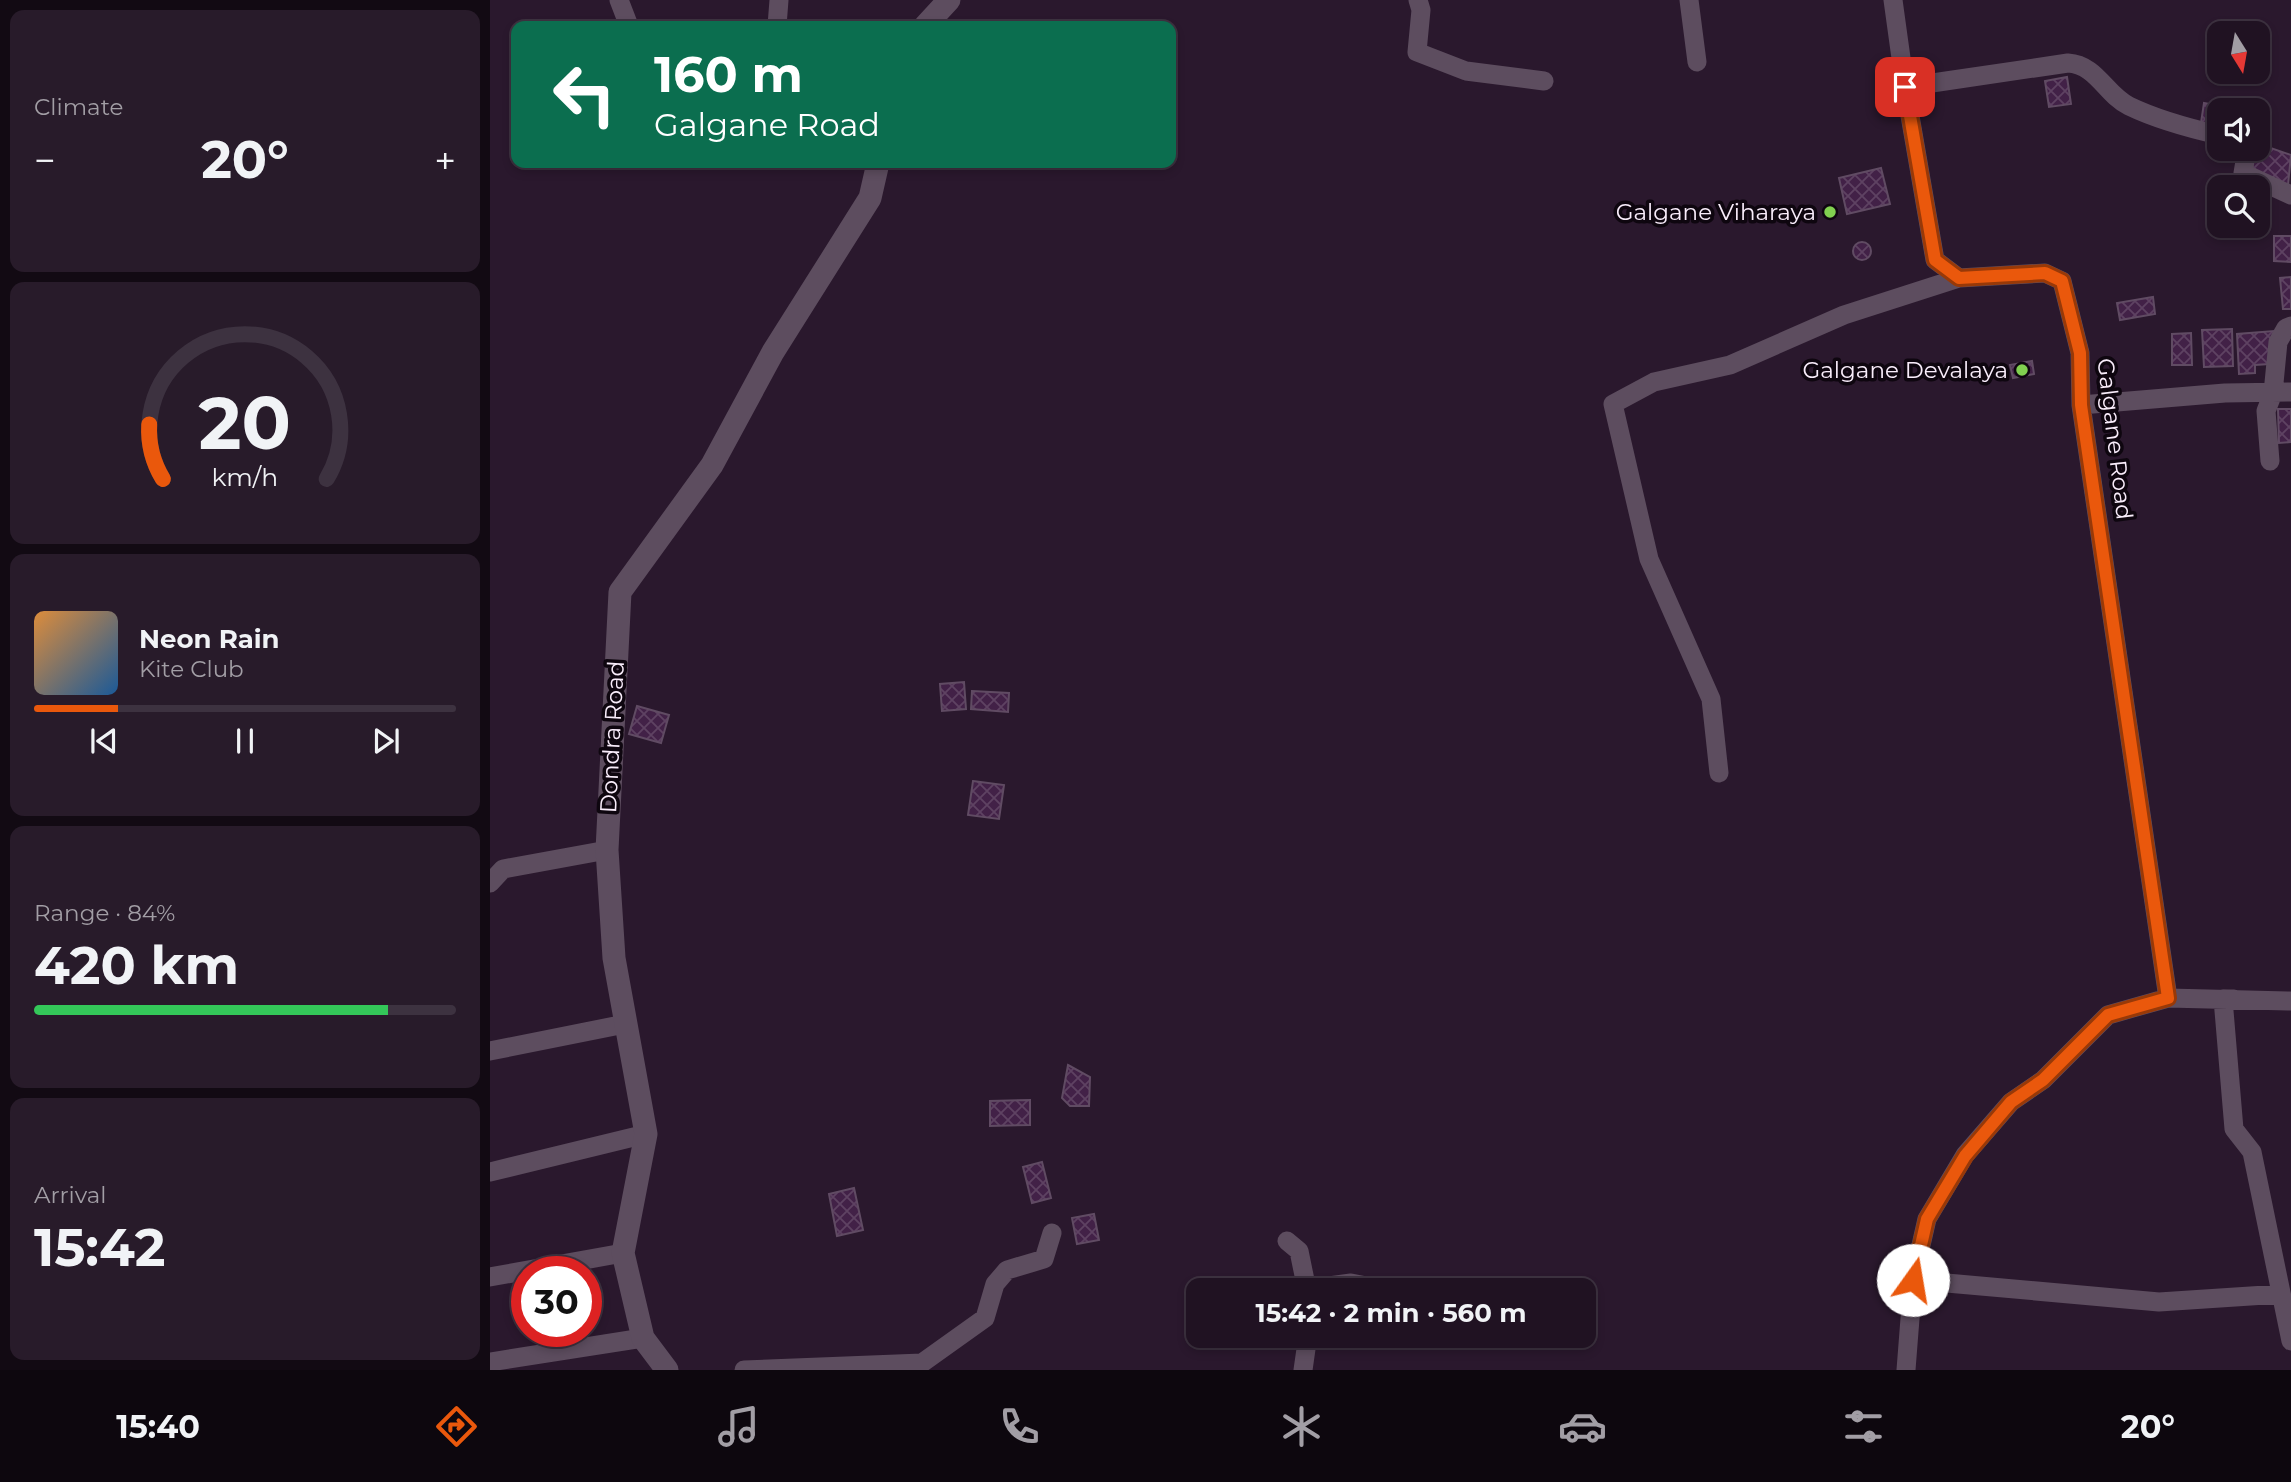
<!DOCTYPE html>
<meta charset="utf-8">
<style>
body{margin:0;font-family:Montserrat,sans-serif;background:#281b2a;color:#f1f3f6;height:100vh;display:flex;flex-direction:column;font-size:26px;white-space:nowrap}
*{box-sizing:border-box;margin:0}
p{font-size:23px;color:#a29ea5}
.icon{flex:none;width:38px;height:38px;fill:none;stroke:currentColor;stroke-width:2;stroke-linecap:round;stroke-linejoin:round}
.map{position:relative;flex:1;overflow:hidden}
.sheet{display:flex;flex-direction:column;gap:10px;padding:10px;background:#120a13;width:490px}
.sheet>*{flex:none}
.hud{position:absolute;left:21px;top:21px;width:665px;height:147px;border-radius:14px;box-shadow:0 4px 10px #0003,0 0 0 2px #3d3240;background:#0b6e4f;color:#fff;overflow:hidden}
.needle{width:46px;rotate:169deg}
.buttons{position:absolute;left:1717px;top:21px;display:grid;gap:14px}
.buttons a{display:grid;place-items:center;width:63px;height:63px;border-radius:14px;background:#201222;box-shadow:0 4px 10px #0003,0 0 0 2px #3d3240;font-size:35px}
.speed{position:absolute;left:21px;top:1256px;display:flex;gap:14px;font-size:35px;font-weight:700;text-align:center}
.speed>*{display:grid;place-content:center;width:91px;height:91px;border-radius:50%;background:#201222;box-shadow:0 4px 10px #0003,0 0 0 2px #3d3240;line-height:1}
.speed .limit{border:10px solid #d22;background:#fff;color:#111}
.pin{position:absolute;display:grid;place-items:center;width:60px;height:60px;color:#fff;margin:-30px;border-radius:14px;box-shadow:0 4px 10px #0006}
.me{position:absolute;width:77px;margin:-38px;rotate:13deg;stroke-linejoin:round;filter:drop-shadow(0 0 5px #0008)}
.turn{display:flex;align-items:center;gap:24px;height:147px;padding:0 28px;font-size:32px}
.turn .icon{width:91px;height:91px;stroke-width:2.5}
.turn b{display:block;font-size:49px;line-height:60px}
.big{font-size:52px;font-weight:700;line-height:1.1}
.sheet .tile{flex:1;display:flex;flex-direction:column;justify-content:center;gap:10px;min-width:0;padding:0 24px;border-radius:14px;background:#281b2a}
.sheet .dial{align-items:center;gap:0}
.dial svg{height:182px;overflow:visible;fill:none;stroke:#3d3240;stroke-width:7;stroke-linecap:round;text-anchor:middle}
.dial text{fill:#f1f3f6;stroke:none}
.song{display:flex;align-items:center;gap:21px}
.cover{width:84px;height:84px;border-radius:10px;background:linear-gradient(135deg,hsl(30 70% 55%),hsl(210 70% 35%))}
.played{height:7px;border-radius:4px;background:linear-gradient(90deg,#ea580c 20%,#3d3240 20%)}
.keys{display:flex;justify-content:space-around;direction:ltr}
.heat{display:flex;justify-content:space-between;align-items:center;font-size:38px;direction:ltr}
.charge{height:10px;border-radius:5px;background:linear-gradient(90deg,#34c759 84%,#3d3240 0)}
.trip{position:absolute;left:696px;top:1278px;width:410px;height:70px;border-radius:14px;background:#201222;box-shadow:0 4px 10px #0003,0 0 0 2px #3d3240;font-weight:700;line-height:70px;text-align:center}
.tab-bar{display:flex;height:112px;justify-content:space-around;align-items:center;background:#0d070e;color:#a29ea5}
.tab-bar .icon{width:49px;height:49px}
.tab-bar .on{color:#ea580c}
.tab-bar b{font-size:32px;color:#f1f3f6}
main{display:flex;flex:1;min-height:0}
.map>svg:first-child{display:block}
.building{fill:url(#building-cross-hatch);stroke:#604b63;stroke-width:2}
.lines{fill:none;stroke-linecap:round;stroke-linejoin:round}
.minor{stroke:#5d4d5f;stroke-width:19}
.tertiary{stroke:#5d4d5f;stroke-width:23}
.route-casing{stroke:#983908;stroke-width:18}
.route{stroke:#ea580c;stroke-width:12}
.poi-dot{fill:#81d050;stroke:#0e060f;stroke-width:2.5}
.labels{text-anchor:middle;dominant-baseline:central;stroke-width:7;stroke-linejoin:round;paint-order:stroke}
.poi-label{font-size:23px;fill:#f9edfb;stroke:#0e060f;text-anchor:end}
.street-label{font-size:23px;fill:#f9edfb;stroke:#0e060f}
</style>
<main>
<section class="sheet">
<div class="tile"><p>Climate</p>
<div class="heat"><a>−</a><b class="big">20°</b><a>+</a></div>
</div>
<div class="tile dial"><svg viewBox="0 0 100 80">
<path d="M14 69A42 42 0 1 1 86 69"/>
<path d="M14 69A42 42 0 0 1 8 45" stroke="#ea580c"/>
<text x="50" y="56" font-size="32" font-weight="700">20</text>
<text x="50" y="72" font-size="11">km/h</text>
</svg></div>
<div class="tile">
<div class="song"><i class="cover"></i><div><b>Neon Rain</b><p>Kite Club</p></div></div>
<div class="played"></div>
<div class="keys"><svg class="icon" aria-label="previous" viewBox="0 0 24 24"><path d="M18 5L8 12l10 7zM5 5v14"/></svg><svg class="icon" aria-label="pause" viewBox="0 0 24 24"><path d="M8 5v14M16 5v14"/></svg><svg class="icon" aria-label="next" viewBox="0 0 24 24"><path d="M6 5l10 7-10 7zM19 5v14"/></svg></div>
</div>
<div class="tile"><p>Range · 84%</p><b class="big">420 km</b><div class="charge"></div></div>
<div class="tile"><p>Arrival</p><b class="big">15:42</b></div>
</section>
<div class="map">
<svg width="1801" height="1370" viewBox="0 0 1801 1370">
<defs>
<pattern id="building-cross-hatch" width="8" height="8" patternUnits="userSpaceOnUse" patternTransform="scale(1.75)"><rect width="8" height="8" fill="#422147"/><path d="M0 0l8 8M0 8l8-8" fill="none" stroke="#5e4262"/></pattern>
</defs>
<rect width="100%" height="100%" fill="#2a182d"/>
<path class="building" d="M1577,77L1581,104L1559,107L1555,81Z
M1714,103L1742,108V110H1729V126L1711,123Z
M1769,144L1801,155L1798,185L1760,172Z
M1391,168L1400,204L1357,214L1349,178Z
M1784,236H1801V262L1784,261Z
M1363 251a9 9 0 1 1 18 0a9 9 0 1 1-18 0Z
M1801,277V309H1793L1790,278Z
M1663,297L1665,314L1630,320L1627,303Z
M1742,329L1743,366L1714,367L1712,330Z
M1784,331L1779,364L1765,365V373L1749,374L1747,334Z
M1701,333L1702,365H1682V334Z
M1542,361L1544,374L1523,378L1520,365Z
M1788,409H1801V442L1789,443Z
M474,682L476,709L452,711L450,684Z
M482,691L519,693L518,712L481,709Z
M147,706L179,715L171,743L139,734Z
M483,781L514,785L509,819L478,815Z
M578,1065L600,1077L599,1106H580L572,1098Z
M540,1100V1125L500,1126V1101Z
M552,1162L561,1198L542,1203L533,1167Z
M364,1188L373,1230L347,1236L339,1194Z
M604,1214L609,1240L587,1244L582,1218Z"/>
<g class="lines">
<path class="minor" d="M129,0L139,26
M928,0L931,10L927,52L976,71L1054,81
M1199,0L1207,62
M1403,0L1415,87L1445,260L1469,278L1555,273L1572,281L1590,353L1591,405L1678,998
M287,26L289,0
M1415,87L1578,63C1607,65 1615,94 1639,106C1668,120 1698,128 1729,135
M1757,149L1753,173L1801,195
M1591,405L1735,393L1801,392
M1780,461L1776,411L1783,393L1788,342L1796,328L1801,326
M1229,773L1221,699L1159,559L1123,404L1164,382L1240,365L1354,315L1469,278
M0,883L13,869L117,850
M1744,999H1733L1744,1129L1762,1152L1801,1341
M0,1051L135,1024
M0,1172L156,1134
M797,1241L809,1251L817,1290
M0,1277L133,1253
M1423,1280L1669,1302L1791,1294
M817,1289L861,1283L897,1290
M906,1335L1004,1336
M0,1362L153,1338
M254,1370L432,1363L495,1318L505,1284L517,1270L554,1259L562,1233
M813,1370L818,1335
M1416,1370L1423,1280L1437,1219L1475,1155L1521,1102L1553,1080L1618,1015L1678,998L1801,1001"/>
<path class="tertiary" d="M435,26L459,0
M177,1370L153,1338L133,1253L156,1134L124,958L117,850L130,592L222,465L283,352L380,198L388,163"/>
</g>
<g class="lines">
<defs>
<path id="route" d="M1415,87L1445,260L1469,278L1555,273L1572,281L1590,353L1591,405L1678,998L1618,1015L1553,1080L1521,1102L1475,1156L1437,1219L1423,1280"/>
</defs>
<use href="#route" class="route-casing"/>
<use href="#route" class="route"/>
</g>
<g class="poi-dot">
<circle cx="1340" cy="212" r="7"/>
<circle cx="1532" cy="370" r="7"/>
</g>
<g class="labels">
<g class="poi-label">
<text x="1326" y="212">Galgane Viharaya</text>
<text x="1518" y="370">Galgane Devalaya</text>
</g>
<g class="street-label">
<text transform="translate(1625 439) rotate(83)">Galgane Road</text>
<text transform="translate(122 737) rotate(-87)">Dondra Road</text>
</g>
</g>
</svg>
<div class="buttons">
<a><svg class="needle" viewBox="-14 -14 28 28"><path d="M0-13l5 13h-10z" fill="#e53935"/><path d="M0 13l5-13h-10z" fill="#a29ea5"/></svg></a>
<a><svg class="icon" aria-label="sound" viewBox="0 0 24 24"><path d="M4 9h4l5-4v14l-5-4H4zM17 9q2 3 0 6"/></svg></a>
<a><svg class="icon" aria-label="search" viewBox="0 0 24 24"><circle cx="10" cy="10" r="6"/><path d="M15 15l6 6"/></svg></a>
</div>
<div class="speed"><div class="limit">30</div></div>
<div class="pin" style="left:1415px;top:87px;background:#d93025"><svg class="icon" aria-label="arrive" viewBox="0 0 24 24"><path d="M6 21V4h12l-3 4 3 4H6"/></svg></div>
<svg class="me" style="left:1423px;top:1280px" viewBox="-20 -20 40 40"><circle r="19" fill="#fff"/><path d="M0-13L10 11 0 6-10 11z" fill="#ea580c"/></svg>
<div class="trip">15:42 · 2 min · 560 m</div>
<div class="hud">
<div class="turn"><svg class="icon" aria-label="left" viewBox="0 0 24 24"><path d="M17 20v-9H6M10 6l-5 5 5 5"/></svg><div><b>160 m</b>Galgane Road</div></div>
</div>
</div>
</main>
<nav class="tab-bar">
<b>15:40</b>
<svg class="icon on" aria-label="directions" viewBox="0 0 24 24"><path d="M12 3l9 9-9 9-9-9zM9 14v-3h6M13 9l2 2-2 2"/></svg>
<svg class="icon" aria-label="music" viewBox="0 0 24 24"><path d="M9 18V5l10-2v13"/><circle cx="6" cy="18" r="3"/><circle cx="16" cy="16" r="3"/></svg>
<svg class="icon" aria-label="phone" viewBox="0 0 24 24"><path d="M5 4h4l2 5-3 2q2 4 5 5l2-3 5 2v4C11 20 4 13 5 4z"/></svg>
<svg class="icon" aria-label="climate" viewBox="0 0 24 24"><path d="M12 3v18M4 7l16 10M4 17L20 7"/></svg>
<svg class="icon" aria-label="car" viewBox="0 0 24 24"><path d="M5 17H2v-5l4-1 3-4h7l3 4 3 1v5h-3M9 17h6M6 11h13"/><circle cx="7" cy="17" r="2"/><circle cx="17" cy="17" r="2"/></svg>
<svg class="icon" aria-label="filters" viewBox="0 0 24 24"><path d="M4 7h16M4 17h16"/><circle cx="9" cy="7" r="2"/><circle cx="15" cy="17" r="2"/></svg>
<b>20°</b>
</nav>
